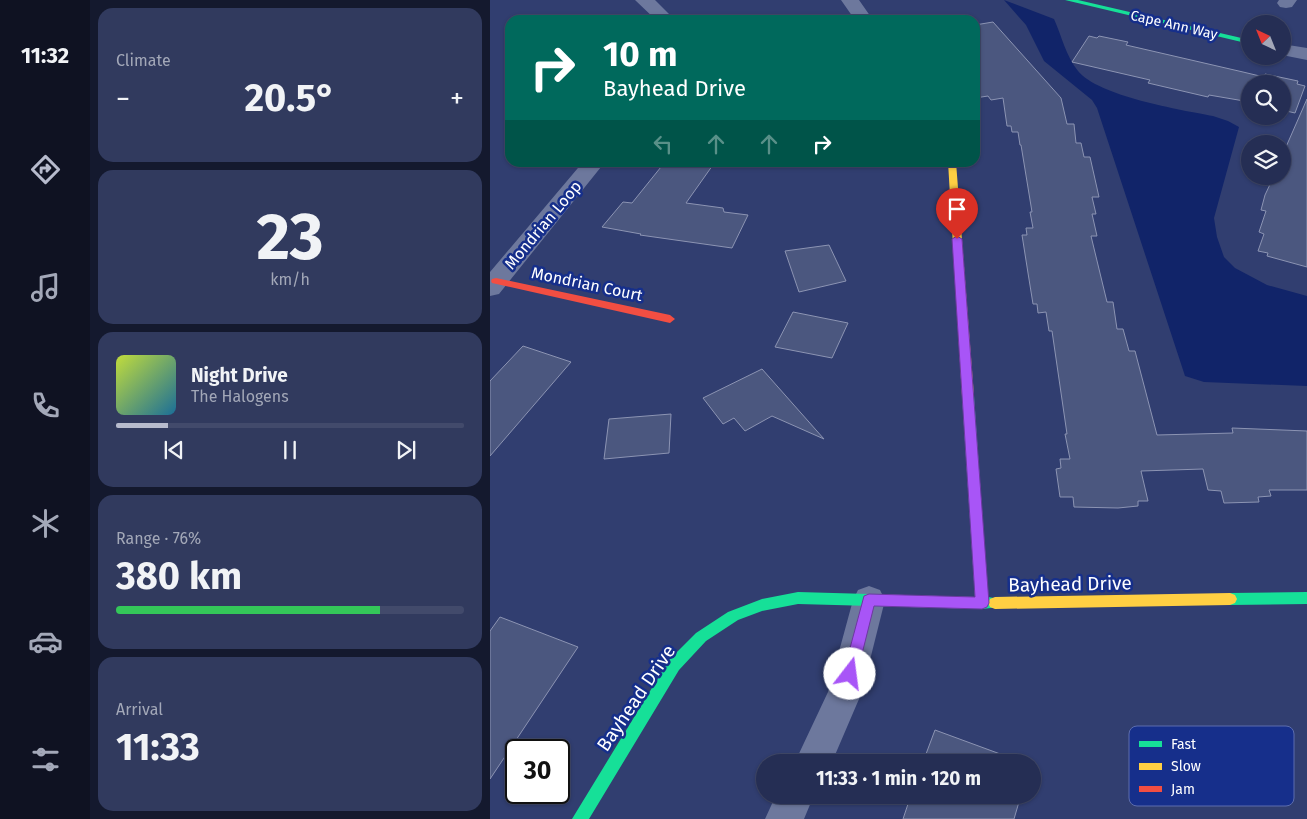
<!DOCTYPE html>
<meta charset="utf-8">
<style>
body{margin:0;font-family:"Fira Sans",sans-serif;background:#313a5e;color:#f1f3f6;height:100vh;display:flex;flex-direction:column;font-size:19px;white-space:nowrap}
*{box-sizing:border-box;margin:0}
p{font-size:16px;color:#a3a8b8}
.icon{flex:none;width:28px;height:28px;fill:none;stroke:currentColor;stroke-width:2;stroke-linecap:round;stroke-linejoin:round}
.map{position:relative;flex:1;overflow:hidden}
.panel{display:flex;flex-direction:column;gap:8px;padding:8px;background:#14192e;width:400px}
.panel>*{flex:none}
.top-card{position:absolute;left:15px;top:15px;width:475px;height:152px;border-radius:15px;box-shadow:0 1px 4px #0004,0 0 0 1px #424a6b;background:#00695c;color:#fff;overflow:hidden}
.needle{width:32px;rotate:317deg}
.buttons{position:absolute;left:751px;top:15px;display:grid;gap:10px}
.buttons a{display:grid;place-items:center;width:50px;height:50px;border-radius:50%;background:#252e54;box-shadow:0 1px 4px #0004,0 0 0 1px #424a6b;font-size:25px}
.speed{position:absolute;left:15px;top:739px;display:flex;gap:10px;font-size:25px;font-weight:700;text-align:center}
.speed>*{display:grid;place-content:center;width:65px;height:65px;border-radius:50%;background:#252e54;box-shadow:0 1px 4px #0004,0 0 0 1px #424a6b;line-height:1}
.speed .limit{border:2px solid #111;border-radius:8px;background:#fff;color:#111}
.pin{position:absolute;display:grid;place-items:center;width:42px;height:42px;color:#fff;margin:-51px -21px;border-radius:50% 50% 50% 0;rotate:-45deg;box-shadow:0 0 5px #0007}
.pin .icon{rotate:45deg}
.me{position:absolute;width:55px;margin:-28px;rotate:15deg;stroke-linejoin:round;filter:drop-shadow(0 0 4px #0008)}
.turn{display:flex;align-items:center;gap:18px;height:105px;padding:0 15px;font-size:22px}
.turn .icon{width:65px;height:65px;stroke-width:2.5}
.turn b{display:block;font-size:35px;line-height:42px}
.lanes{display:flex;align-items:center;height:48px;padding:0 15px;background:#0003;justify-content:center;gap:25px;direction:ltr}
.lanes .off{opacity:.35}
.big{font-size:38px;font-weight:700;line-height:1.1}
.panel .card{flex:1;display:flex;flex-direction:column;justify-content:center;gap:8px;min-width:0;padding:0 18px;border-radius:15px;background:#313a5e}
.panel .dial{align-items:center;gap:0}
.dial b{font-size:65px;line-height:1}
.song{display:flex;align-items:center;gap:15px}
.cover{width:60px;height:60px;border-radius:8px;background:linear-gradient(135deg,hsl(70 70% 55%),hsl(200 70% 35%))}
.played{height:5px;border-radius:2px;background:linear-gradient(90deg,#b7bbcd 15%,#424a6b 15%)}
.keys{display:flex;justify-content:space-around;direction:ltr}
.heat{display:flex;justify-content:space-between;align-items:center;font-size:28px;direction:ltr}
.charge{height:8px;border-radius:4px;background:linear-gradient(90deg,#34c759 76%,#424a6b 0)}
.trip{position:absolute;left:266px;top:754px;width:285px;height:50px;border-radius:25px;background:#252e54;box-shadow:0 1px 4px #0004,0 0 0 1px #424a6b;font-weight:700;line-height:50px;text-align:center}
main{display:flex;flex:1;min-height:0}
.dock{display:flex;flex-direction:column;width:90px;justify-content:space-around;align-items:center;background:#0f1222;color:#a3a8b8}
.dock .icon{width:35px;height:35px}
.dock .on{color:#b7bbcd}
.dock b{font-size:22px;color:#f1f3f6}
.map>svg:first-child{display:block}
.water{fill:#112469}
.building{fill:#4b577f;stroke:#8c94b3}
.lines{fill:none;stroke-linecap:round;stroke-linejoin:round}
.street{fill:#6d789d;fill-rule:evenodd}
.fast{fill:#16e098;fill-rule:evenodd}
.slow{fill:#ffcf43;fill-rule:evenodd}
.jam{fill:#f24e42;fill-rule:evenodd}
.route{fill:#a855f7;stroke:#6d37a1}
.labels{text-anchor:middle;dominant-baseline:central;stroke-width:5;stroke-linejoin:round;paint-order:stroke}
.far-street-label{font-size:14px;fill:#fff;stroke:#162f8b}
.street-label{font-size:16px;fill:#fff;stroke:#162f8b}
.near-street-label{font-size:19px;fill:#fff;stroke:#162f8b}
.key{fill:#162f8b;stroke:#5c6dae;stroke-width:1}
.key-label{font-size:14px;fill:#fff}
</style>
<main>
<nav class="dock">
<b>11:32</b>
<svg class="icon on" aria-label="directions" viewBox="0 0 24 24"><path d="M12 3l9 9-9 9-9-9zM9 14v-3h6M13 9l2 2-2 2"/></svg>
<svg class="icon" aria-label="music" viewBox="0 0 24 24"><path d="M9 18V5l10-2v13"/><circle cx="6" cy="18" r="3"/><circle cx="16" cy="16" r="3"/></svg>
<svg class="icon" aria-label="phone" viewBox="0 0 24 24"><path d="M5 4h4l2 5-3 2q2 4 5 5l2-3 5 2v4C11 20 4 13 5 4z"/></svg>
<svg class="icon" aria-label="climate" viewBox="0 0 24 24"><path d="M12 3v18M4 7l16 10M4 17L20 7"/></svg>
<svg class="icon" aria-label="car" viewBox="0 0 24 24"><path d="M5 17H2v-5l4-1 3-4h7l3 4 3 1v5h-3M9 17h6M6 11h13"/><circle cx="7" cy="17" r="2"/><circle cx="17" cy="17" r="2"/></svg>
<svg class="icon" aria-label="filters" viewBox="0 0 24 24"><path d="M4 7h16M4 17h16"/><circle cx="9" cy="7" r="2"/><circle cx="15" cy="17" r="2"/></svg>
</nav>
<section class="panel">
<div class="card"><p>Climate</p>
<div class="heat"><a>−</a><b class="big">20.5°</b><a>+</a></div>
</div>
<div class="card dial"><b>23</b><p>km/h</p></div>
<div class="card">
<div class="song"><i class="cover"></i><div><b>Night Drive</b><p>The Halogens</p></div></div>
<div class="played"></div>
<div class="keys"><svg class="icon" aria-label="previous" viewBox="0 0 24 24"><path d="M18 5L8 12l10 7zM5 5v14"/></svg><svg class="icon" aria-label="pause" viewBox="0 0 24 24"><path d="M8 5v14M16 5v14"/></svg><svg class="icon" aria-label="next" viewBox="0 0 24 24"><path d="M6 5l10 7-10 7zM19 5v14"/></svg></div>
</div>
<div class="card"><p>Range · 76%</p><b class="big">380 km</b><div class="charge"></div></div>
<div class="card"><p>Arrival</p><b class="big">11:33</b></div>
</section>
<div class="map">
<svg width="817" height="819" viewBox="0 0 817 819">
<rect width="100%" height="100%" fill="#313e70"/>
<path class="water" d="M514,0L564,19C572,37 576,56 588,71C608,96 691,110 723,116L738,121L749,127L724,218L727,237L734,257L745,268L777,285L817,296V386L714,382L695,376L607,108L602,100L554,61L536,25Z"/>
<path class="building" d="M503,22L571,98L577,124H584L586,143H591L594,157H600L609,197H602L606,214H602L607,236H601L617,302H623L627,329H633L639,351H645L667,435L743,433L742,428L817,431V490H779L781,496L768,497L769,502L734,503L731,491L718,490L713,469L651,471L658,501H648V506L628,508L584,507L583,497H570L566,469L571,468L570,459H580L575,434H577L562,331H559L556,312L548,313L547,304H543L538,273L532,235H537L536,228H543L540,212H542L531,145H530L528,132H522L521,126H517L513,98L501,100L498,96L485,98V25Z
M599,36L607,38L609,36L638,42L636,45L753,72L774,77L775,74L808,81L807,84L815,86L805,113L792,110V84H760V102L719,95L718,97L658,83L660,80L582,62Z
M817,99V267L777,256L778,253L768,251L774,234L769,232L776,211L771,210L775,195L784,176H792V156Z
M175,162H225L196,203L233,208L234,212L258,215L242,248L150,235L151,234L112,227L133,202L142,203Z
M339,245L356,281L309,292L295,251Z
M303,312L358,323L342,358L285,347Z
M33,346L81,362L0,456V381Z
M272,369L334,439L282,416L255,431L244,418L233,424L213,398Z
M181,414L179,453L114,459L119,419Z
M10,617L88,647L0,779V631Z
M445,730L532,762H433Z
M421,795H531L524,819H413Z"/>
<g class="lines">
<path class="street" d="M145,0H165L185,20H166Z
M351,0H369L383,20H365Z
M789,0H807L802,7L796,8L790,7L787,3Z
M792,44L817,48V60L792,55Z
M93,162H115L9,294L0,296V272Z
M379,586L390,590L395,600L372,692L342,762H305L338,692L363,600L368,590Z
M286,795H324L314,819H275Z"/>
<path class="fast" d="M575,0H588L760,40V44Z
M478,392L484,396L498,597L510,599L512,603L510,607L492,609L308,604L272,611L248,620L216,641L189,670L99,819H82L179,660L206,633L238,612L272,599L308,592L485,597L472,396Z
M817,592V604L740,605L735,603L733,599L735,595L740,593Z"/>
<path class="slow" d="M458,162H466L484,396L478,400L472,396Z
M740,593L745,595L747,599L745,603L740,605L505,609L500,607L498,603L500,599L505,597Z"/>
<path class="jam" d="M6,278L180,315L185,319L180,323L2,283L1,281L2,279Z"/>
</g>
<path class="route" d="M467,236L472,239L499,603L497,607L492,609L384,606L367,674L365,678L360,680L355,678L353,674L374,596L379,594L485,597L462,239Z"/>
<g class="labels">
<g class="far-street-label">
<text transform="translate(684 25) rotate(13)">Cape Ann Way</text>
</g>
<g class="street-label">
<text transform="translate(53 225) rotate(-50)">Mondrian Loop</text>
<text transform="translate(97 284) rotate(12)">Mondrian Court</text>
</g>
<g class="near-street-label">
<text transform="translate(580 584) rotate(-1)">Bayhead Drive</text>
<text transform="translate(146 698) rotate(-56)">Bayhead Drive</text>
</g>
</g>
<rect x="639" y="726" width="165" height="80" rx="8" class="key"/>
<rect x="649" y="741" width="23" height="6" fill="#16e098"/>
<rect x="649" y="763" width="23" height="7" fill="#ffcf43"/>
<rect x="649" y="786" width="23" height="6" fill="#f24e42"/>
<g class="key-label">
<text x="681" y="749">Fast</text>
<text x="681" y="771">Slow</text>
<text x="681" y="794">Jam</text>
</g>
</svg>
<div class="buttons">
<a><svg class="needle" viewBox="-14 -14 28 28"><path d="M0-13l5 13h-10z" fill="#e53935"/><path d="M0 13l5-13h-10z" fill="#a3a8b8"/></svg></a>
<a><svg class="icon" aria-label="search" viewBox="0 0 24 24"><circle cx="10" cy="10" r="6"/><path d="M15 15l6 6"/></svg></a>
<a><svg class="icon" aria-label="layers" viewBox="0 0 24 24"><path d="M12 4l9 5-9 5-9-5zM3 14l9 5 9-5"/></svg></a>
</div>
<div class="speed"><div class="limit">30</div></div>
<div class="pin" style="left:467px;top:239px;background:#d93025"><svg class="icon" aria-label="arrive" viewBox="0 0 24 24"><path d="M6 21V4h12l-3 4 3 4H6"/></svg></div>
<svg class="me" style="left:360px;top:674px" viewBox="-20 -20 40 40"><circle r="19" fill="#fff"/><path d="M0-13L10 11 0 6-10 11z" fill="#a855f7"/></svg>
<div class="trip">11:33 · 1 min · 120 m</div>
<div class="top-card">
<div class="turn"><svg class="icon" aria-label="right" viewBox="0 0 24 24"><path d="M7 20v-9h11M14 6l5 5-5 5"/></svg><div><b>10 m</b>Bayhead Drive</div></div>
<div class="lanes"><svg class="icon off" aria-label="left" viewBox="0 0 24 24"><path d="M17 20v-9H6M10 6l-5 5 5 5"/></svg><svg class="icon off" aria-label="ahead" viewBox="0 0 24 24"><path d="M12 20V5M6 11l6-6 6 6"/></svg><svg class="icon off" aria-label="ahead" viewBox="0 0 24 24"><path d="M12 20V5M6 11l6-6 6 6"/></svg><svg class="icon" aria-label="right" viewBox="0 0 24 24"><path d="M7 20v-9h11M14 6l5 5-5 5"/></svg></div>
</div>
</div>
</main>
